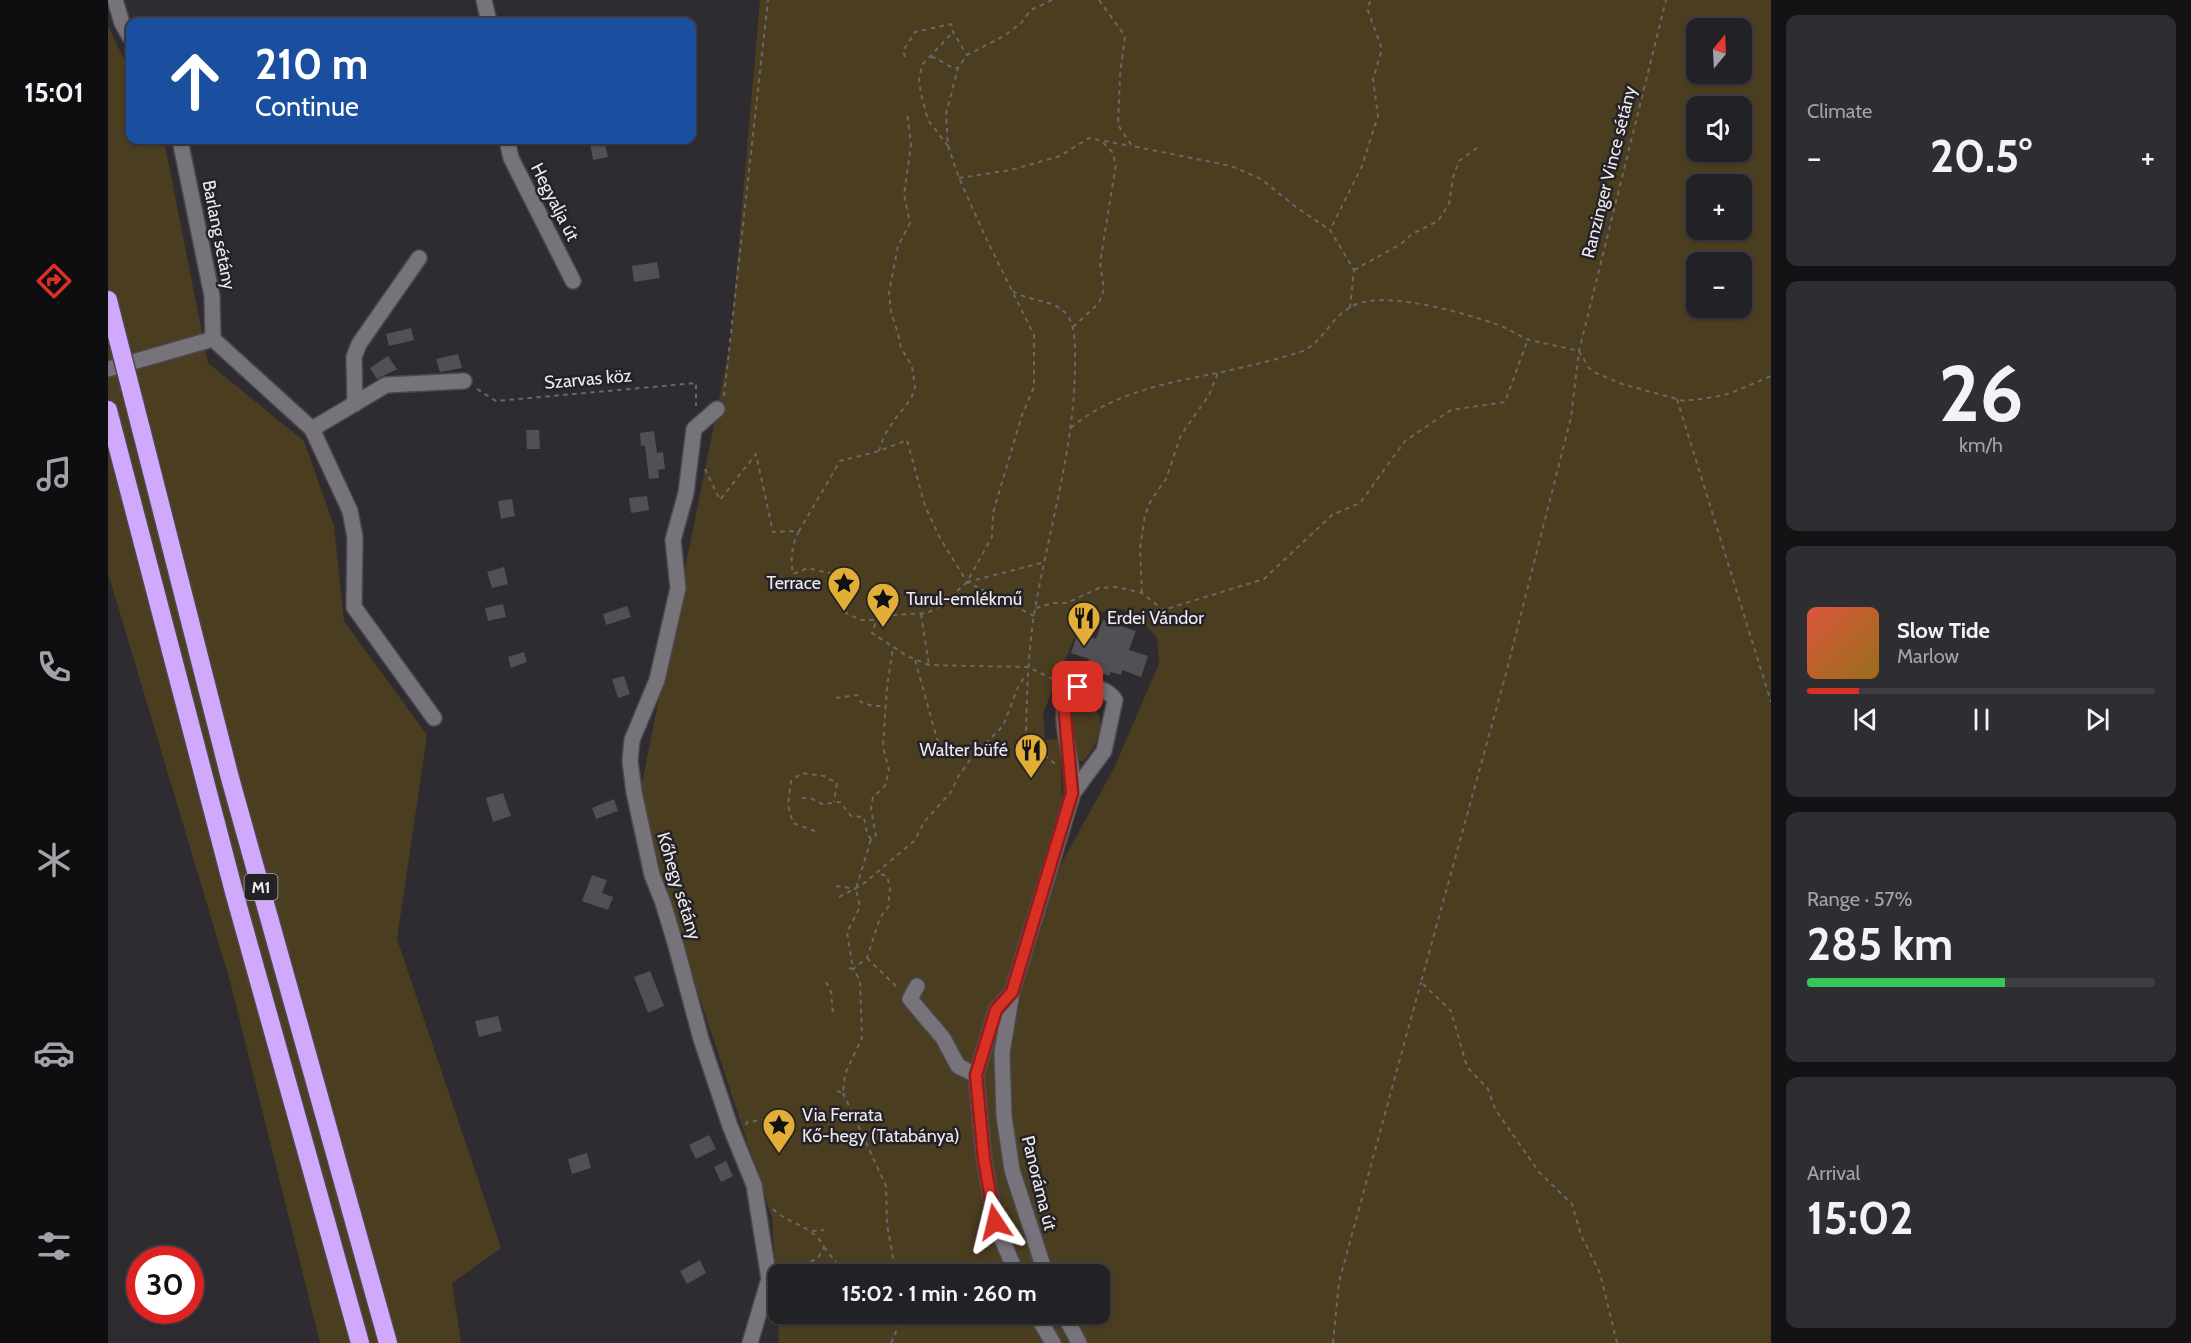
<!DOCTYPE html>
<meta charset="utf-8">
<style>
body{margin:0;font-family:Cabin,sans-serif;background:#2e2e32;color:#f1f3f6;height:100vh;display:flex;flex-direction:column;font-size:22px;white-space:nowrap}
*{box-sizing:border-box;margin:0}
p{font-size:20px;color:#a2a3a7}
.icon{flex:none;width:33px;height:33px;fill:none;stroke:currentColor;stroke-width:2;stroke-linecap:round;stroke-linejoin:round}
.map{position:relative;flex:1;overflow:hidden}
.side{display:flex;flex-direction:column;gap:15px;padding:15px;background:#131214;width:420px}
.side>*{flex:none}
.guide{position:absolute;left:18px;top:18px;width:570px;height:126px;border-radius:12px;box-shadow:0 2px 4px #0004,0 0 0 2px #3f3e42;background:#1a4fa0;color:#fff;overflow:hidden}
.needle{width:39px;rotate:18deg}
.buttons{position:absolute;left:1578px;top:18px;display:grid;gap:12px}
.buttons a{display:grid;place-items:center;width:66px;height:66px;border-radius:12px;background:#222125;box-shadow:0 2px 4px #0004,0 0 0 2px #3f3e42;font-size:30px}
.speed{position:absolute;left:18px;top:1246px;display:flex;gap:12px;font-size:30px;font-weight:700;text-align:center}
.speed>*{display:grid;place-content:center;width:78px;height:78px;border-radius:50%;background:#222125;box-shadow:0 2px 4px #0004,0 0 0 2px #3f3e42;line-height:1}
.speed .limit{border:9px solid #d22;background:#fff;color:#111}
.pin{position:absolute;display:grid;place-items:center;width:51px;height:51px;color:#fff;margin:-26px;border-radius:12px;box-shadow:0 3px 9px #0006}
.me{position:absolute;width:66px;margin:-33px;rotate:350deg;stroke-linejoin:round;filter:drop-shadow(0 0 4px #0008)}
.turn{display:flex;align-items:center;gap:21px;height:126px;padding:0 30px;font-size:27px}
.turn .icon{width:78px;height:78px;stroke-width:2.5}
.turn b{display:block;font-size:42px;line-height:51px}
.big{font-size:45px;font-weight:700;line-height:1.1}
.side .card{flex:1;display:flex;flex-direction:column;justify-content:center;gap:9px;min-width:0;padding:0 21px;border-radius:12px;background:#2e2e32}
.side .dial{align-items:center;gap:0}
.dial b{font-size:78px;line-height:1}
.song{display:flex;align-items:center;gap:18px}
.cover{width:72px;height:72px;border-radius:9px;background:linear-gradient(135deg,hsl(10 70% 55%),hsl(40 70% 35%))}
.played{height:6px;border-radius:3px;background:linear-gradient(90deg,#d93025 15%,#3f3e42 15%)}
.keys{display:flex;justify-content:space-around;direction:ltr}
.heat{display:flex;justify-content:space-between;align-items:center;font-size:33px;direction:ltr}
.charge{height:9px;border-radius:4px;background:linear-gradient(90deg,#34c759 57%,#3f3e42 0)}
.trip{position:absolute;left:660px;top:1264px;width:342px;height:60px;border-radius:12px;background:#222125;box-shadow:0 2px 4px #0004,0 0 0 2px #3f3e42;font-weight:700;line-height:60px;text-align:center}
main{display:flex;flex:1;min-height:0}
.dock{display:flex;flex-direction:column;width:108px;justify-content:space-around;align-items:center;background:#0e0d0f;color:#a2a3a7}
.dock .icon{width:42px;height:42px}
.dock .selected{color:#d93025}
.dock b{font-size:27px;color:#f1f3f6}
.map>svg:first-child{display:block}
.green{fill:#4b3d20;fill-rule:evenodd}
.building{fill:#524f55}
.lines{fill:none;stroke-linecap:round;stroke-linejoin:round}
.minor-casing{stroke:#4a484c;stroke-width:18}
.highway-casing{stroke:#4a484c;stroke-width:21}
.path{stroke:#69676b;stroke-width:2;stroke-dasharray:4.5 4.5;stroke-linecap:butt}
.minor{stroke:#76737a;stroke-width:15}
.highway{stroke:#d1a9fc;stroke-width:18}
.highway-bridge-casing{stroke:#4a484c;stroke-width:21;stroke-linecap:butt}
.highway-bridge{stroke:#d1a9fc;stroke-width:18}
.route-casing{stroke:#8d1f18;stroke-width:15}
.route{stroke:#d93025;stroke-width:10}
.labels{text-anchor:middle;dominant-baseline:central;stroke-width:5;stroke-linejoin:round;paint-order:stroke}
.shield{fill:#252227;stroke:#b1afb3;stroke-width:1.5}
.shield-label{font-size:16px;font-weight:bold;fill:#edebef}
.street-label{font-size:18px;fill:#edebef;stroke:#252227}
.poi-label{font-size:18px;fill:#edebef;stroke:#252227;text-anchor:start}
</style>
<main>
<nav class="dock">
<b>15:01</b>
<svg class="icon selected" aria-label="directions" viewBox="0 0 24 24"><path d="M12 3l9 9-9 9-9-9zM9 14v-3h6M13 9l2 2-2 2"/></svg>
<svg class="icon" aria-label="music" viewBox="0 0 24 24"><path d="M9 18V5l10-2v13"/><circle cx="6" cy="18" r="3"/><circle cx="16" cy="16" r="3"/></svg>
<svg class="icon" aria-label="phone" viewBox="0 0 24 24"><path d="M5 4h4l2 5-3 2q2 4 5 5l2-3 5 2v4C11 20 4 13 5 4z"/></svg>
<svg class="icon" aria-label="climate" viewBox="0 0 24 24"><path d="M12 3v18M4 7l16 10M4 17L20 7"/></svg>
<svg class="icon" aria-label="car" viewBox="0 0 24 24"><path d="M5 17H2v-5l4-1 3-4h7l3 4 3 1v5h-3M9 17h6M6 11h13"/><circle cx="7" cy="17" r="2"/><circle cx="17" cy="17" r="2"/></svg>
<svg class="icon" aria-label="filters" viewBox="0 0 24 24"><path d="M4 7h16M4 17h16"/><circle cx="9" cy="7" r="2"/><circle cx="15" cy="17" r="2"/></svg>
</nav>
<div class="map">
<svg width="1663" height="1343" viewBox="0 0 1663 1343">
<rect width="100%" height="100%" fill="#2e2c31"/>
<path class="green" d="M652,0H1663V1343H671L664,1217L529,808L622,345ZM1588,28H1634V74H1588ZM1588,106H1634V152H1588ZM1588,184H1634V230H1588ZM1588,262H1634V308H1588ZM1013,609L1031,617L1049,638L1051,664L1006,768L951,868L934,862L954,803L952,739L937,740L935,713L976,615ZM670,1275H992V1314H670Z
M0,26L22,72V140H56L100,363L196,441L226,526L236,621L319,735L289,939L393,1248L344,1283L353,1343H212L122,981L0,573Z
M975,703C1005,708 990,747 975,761H972L968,757C966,745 960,724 964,712C966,708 971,705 975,703Z"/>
<path class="building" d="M496,140L500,157L485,160L482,143Z
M549,262L552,278L526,282L524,266Z
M303,328L306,340L281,346L278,334Z
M350,354L354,368L332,372L328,359Z
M280,356L289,369L269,379L262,368Z
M418,430H431L432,449H419Z
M546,431L549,453L555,452L557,469L550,470L551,478L541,479L537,446H533L532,433Z
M539,496L541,510L523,513L521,498Z
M404,499L407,516L393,519L390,501Z
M396,567L400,584L384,588L379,572Z
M395,604L398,617L380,621L377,608Z
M519,606L523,617L498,625L495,614Z
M995,620L1028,631L1021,650L1040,656L1033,677L1014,670L1013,675L1003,672L1001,676L990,672L992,668L979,664L981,659L963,653L970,632L988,639Z
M416,652L419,662L403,668L400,657Z
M516,676L522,694L510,698L504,679Z
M395,793L403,816L385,822L378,798Z
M506,799L510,811L488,819L484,808Z
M484,875L499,880L494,893L505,897L500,910L474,901Z
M542,971L556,1006L540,1013L526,977Z
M390,1016L394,1031L371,1037L367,1021Z
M601,1135L608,1149L588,1159L581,1145Z
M479,1153L483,1168L464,1174L460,1159Z
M618,1161L625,1176L613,1182L606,1167Z
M592,1260L598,1273L579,1284L572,1271Z"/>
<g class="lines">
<defs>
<path id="minor" d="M7,0L14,23L22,37
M376,0L381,22
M72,140L104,296L105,339
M399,140L403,158L465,281
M105,339L204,429L278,385L356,381
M0,369L105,339
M247,404L246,357L251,344L311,258
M609,409L586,429L578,493L565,540L570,588L549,680L524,740L522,761L526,792L544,875L555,903L568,946L593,1039L622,1126L646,1185L661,1279L642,1343
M204,429L242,511L247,537L246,607L326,718
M809,986L802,999L835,1038L850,1066L868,1075
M904,992L888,1010L868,1075L876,1159L887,1222L909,1275
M938,1275L904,1170L896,1116L894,1053L904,992L965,793L996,751L1007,700C998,686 969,679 960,697C951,715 960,742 962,761C964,772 964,783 965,793
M928,1314L945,1343
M956,1314L971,1343"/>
<path id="highway" d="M0,300L4,316
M0,410L126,892L252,1343
M33,429L122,778L280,1343"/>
</defs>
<use href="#minor" class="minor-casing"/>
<use href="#highway" class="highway-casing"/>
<path class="path" d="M944,0L923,10L913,23L896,36L859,55L850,68L838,114L840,146L851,178L877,236L926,335V387L914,415L885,513L884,537L859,582L834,605L819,613L770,616L764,633L799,656L821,665L920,667L951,682
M991,0L1017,36L1012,75L1010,125L1024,146L1123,166L1153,179L1188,207L1222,230
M797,57L795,51L807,32L843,24L845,32L859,55
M823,57C834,59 839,68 850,68
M840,146L820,120L813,94L811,79L814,65L845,32
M851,178L903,170L952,156L981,138L1023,146
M1246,270L1293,244L1304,234L1330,221L1341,204L1345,178L1351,161L1373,145
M905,291C922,303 950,298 961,318C968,331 967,348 967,363C967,448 940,531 926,615C920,654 919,694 918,733L922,742L947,764
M1242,308L1246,270L1222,230L1254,166L1270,116L1265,79L1274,49L1259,8L1263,0
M965,327L991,303L996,289L992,263L1008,164L1004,152L993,140
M369,389L388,401L588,383V406
M616,396L660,0
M1569,399L1663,702
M963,428C1003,393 1059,383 1109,373C1138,367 1167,360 1195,351C1218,340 1222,315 1249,304C1281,291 1361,314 1393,326C1403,330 1412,337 1422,340C1438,344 1455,347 1471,351L1481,368L1488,373L1514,384L1576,401L1607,397L1623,393L1663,376
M771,451L776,436L787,419L803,399L807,387L804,366L793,348L790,333L783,312L781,293L790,246L802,223L796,195L803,145L799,112
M597,469L612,500L648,454L665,532L691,531L732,461L771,451L799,440L817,506L832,538L859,582L926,616
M691,531C684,545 682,558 685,574L700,568L725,574L739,588
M859,582L937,562
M1034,593L1032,548L1037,515L1043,500L1058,479L1073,435L1101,395L1110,373
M928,608L945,603H959L991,588L1010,587L1034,593L1055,610L1156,579L1224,515L1252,503L1297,441L1343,410L1397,402L1420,339
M736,612L753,620H767
M813,614L821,665
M807,660L831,746
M728,698L749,695L753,702L765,706H778
M694,798H702L714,804L732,802L743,816L756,817L759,834L763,839L768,836L763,809L765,797L777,786L781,770L775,747L779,687L785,647
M707,831L685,823L680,805L683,781L694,773L716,776L729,783L726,802
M728,886L748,889
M731,897L754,885L806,841L817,821L843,792L850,777L864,757L895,726L910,687L918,675
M759,958L791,989
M741,968L745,969L739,932L752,907L748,889L763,839
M718,982L723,992L725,1015
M729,1091L735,1093L737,1074L754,1038L752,980L745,969L759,958L772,918L780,907L782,889L779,876L769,873
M735,1093L778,1186L779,1224L788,1275
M638,1125L639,1122L654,1120L665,1123
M665,1209C681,1225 705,1225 716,1247L710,1258L696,1265L692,1275
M704,1231L716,1230
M716,1247L738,1275
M677,1319L680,1314
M665,1322L675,1324L677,1319L687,1320
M783,1343L787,1336L791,1314
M1225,1343L1231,1282L1313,982
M1509,1343L1492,1273L1473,1235L1464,1204L1431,1172L1387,1109L1380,1089L1359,1067L1343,1011L1313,982L1396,681L1463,417L1471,351L1558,0"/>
<use href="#minor" class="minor"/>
<use href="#highway" class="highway"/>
<defs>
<path id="highway-bridge" d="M4,316L33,429"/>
</defs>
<use href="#highway-bridge" class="highway-bridge-casing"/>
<use href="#highway-bridge" class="highway-bridge"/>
</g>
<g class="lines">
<defs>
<path id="route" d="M887,1222L876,1159L868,1075L888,1010L904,992L964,793L957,715L958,700L963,692L970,687"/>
</defs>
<use href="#route" class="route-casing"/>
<use href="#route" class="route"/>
</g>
<defs>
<symbol id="sight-pin" viewBox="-11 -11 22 30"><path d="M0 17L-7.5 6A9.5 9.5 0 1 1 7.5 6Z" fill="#e3ae35" stroke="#252227"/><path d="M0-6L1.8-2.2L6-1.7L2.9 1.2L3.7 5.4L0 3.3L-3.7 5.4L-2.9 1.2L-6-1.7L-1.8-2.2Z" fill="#111"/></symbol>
<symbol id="restaurant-pin" viewBox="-11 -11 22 30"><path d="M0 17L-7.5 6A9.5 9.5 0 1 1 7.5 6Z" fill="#e3ae35" stroke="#252227"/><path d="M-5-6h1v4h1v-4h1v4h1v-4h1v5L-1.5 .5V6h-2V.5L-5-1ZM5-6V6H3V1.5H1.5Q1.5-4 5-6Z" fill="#111"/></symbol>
</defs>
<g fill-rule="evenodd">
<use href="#sight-pin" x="717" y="564" width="38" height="52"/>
<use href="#sight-pin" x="756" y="580" width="38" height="52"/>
<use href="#restaurant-pin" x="957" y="599" width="38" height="52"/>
<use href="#restaurant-pin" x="904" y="731" width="38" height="52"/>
<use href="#sight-pin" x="652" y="1106" width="38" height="52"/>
</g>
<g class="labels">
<rect class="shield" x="136.5" y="874" width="33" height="26" rx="4.5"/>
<g class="shield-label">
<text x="153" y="887">M1</text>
</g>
<g class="street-label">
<text transform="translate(1501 172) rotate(-76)">Ranzinger Vince sétány</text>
<text transform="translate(447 202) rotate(63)">Hegyalja út</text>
<text transform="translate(111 235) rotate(79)">Barlang sétány</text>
<text transform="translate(480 379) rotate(-5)">Szarvas köz</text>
<text transform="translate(571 886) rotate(73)">Kőhegy sétány</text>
<text transform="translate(931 1183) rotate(76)">Panoráma út</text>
</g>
<g class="poi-label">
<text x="713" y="583" text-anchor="end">Terrace</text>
<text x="798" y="599">Turul-emlékmű</text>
<text x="999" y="618">Erdei Vándor</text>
<text x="900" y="750" text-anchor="end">Walter büfé</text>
<text x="694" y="1115">Via Ferrata<tspan x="694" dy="21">Kő-hegy (Tatabánya)</tspan></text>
</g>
</g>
</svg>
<div class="buttons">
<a><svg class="needle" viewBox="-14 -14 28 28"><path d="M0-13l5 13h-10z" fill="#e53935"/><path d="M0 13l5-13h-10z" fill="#a2a3a7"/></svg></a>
<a><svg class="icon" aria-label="sound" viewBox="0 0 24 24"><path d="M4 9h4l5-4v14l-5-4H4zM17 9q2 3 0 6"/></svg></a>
<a>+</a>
<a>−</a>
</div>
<div class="speed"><div class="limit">30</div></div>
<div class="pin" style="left:970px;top:687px;background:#d93025"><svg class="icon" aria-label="arrive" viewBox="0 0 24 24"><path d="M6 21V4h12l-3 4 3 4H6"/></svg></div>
<svg class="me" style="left:887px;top:1222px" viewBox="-20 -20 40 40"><path d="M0-17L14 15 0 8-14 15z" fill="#d93025" stroke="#fff" stroke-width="4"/></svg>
<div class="trip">15:02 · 1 min · 260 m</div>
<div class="guide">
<div class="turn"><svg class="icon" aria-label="ahead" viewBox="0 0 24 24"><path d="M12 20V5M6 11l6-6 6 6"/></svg><div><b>210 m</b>Continue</div></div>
</div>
</div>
<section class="side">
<div class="card"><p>Climate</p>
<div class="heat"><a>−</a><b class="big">20.5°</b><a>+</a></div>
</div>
<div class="card dial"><b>26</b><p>km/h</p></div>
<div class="card">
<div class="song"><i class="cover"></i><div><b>Slow Tide</b><p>Marlow</p></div></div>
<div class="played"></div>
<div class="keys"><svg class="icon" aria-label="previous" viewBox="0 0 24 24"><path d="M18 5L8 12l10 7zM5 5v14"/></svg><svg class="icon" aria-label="pause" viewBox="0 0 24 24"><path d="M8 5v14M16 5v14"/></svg><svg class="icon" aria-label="next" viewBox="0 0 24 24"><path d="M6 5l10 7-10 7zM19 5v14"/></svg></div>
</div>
<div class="card"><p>Range · 57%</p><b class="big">285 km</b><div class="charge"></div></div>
<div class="card"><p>Arrival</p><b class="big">15:02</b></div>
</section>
</main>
